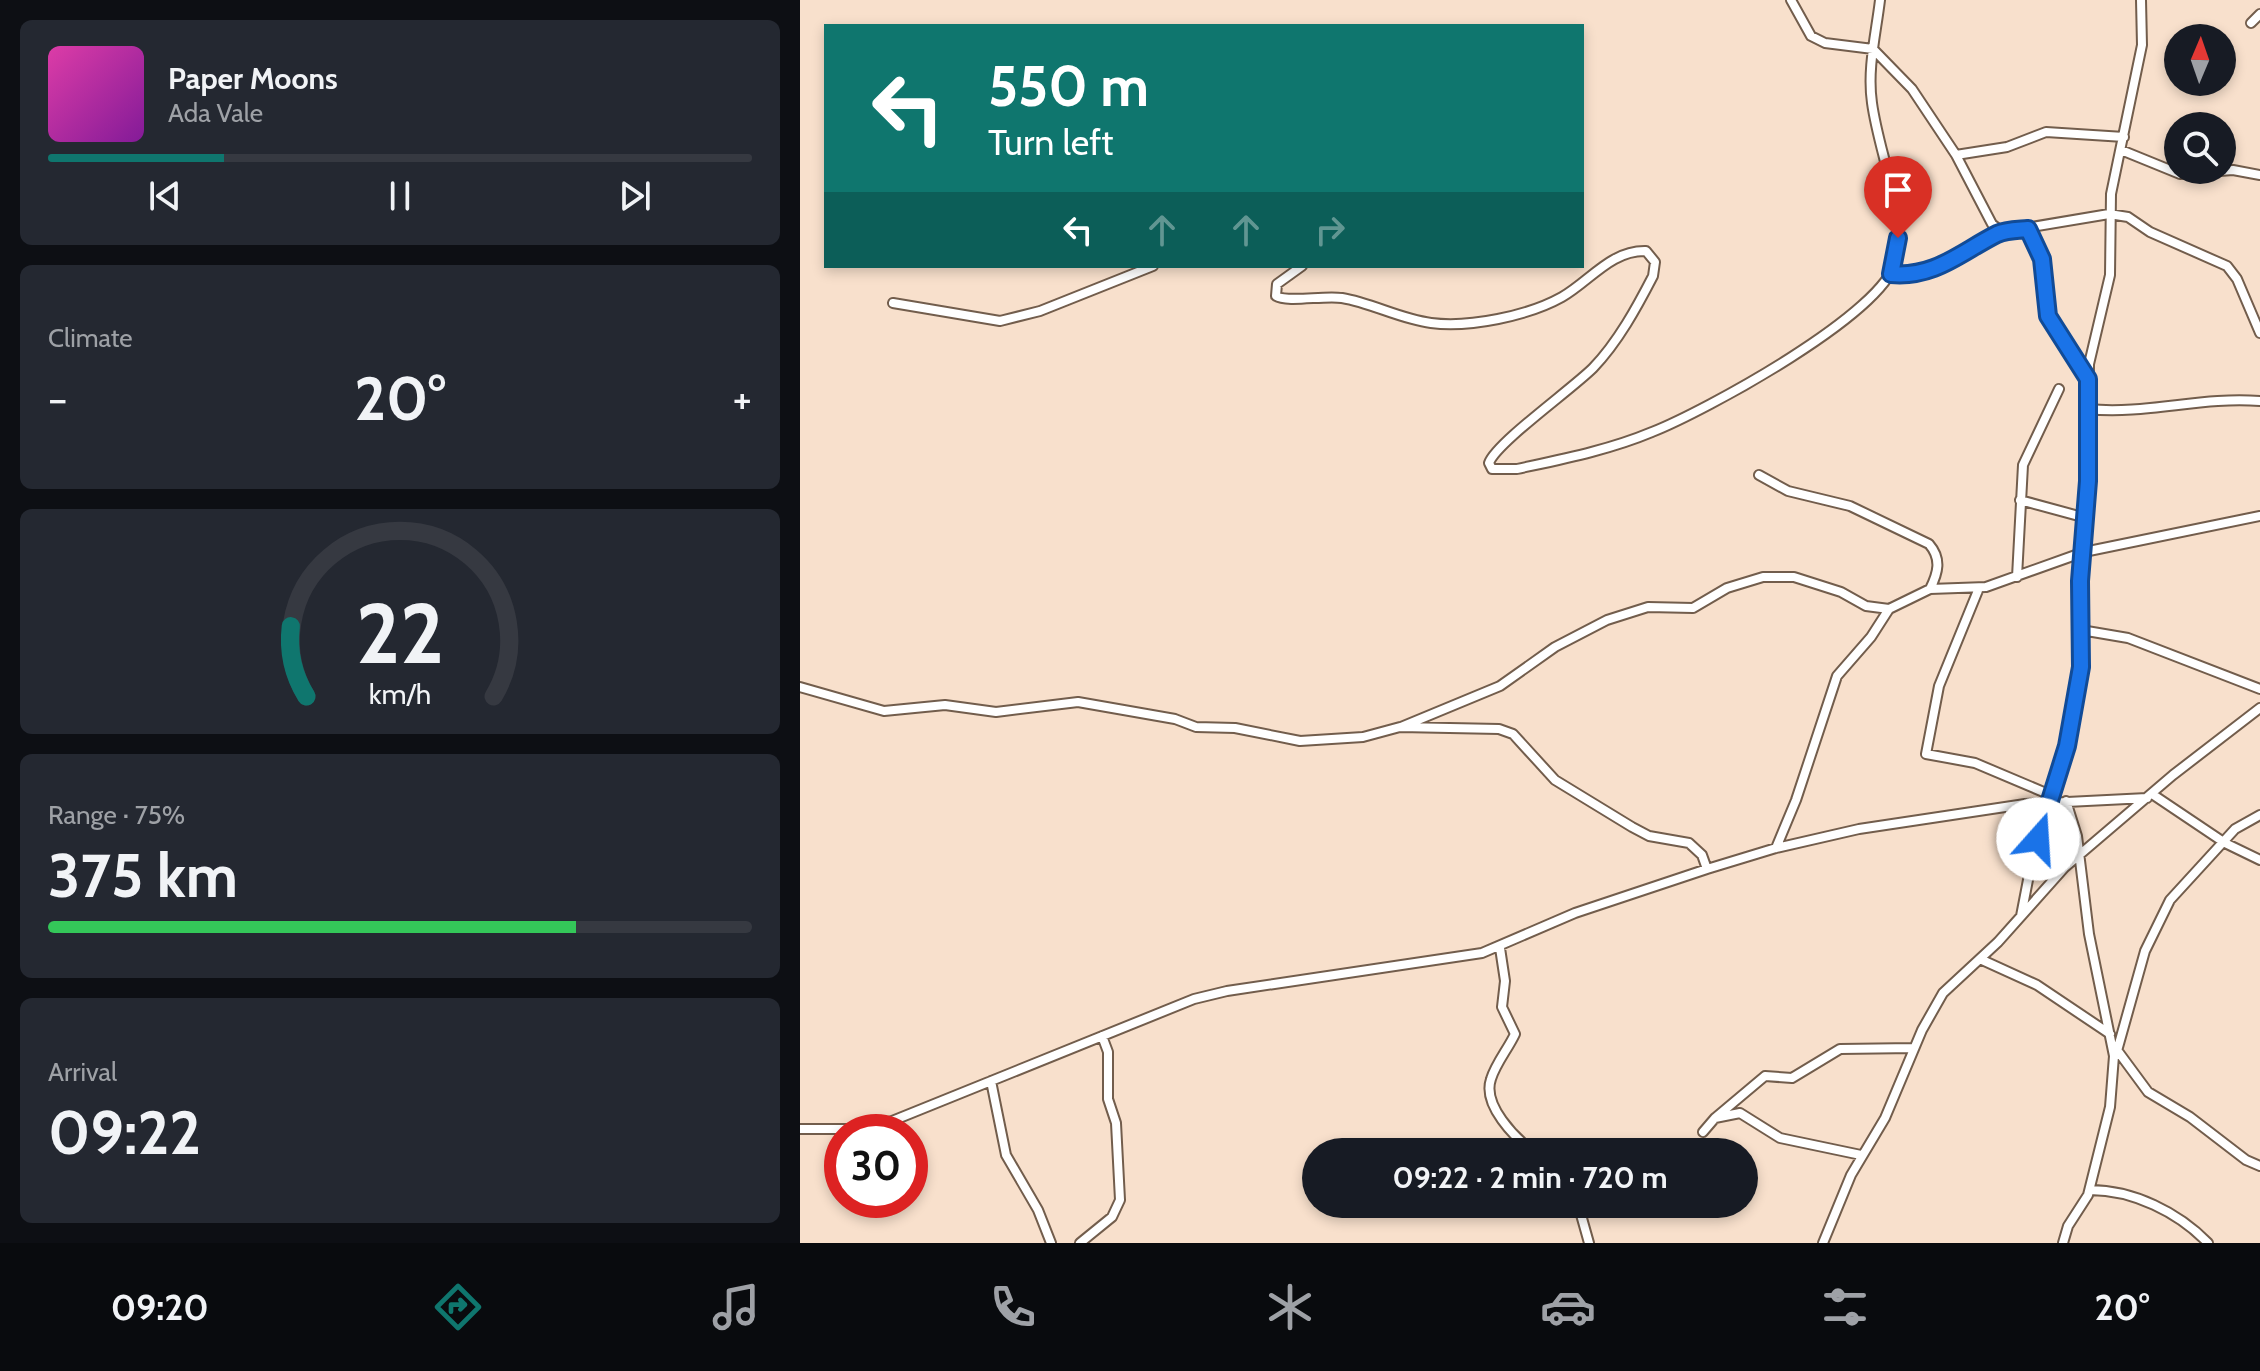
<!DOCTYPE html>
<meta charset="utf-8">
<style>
body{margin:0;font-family:Cabin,sans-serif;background:#242831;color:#f1f3f6;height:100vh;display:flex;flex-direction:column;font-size:30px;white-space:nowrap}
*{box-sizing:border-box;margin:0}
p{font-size:26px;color:#9ea1a6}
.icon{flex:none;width:44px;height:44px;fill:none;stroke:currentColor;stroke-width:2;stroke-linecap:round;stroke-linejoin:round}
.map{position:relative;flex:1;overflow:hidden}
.sheet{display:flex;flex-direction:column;gap:20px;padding:20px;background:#0d0f14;width:800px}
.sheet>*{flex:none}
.guide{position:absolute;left:24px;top:24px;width:760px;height:244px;border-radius:0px;box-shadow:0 4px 12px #0003;background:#0f766e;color:#fff;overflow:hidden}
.needle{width:52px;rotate:2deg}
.tools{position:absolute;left:1364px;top:24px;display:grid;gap:16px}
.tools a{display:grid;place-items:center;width:72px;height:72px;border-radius:50%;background:#171b24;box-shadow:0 4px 12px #0003;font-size:40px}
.speed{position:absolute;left:24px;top:1114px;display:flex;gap:16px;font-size:40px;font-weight:700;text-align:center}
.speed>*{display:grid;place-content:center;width:104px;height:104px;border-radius:50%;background:#171b24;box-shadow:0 4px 12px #0003;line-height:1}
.speed .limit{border:12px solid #d22;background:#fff;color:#111}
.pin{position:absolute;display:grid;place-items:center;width:68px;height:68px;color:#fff;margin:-82px -34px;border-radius:50% 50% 50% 0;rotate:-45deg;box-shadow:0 0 8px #0007}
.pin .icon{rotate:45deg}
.me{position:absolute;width:88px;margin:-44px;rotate:19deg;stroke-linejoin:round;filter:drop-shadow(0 0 6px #0008)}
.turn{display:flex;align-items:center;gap:28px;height:168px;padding:0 32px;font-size:36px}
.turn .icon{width:104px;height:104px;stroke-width:2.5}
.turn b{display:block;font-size:56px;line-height:68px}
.lanes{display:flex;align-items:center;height:76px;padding:0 32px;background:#0003;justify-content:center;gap:40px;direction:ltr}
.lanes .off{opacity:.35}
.big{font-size:60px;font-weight:800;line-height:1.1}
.sheet .tile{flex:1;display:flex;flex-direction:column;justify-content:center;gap:12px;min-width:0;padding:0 28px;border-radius:12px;background:#242831}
.sheet .dial{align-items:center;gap:0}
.dial svg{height:208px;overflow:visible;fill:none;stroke:#363941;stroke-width:7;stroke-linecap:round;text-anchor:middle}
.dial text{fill:#f1f3f6;stroke:none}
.song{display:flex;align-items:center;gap:24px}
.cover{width:96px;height:96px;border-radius:12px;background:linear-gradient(135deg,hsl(320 70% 55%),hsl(290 70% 35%))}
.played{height:8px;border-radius:4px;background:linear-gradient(90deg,#0f766e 25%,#363941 25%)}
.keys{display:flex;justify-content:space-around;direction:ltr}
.heat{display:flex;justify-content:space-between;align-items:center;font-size:44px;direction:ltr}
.charge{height:12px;border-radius:6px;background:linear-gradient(90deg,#34c759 75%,#363941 0)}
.trip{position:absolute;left:502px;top:1138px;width:456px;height:80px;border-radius:40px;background:#171b24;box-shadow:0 4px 12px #0003;font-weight:800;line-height:80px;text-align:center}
.dock{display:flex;height:128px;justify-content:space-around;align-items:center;background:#090b0e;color:#9ea1a6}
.dock .icon{width:56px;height:56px}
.dock .selected{color:#0f766e}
.dock b{font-size:36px;color:#f1f3f6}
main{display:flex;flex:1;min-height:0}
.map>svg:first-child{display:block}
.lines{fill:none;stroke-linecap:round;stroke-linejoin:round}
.minor-casing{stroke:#725d4c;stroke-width:12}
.minor{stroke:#fff;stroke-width:8}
.route-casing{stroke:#114b97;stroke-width:20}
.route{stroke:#1a73e8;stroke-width:14}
</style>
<main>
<section class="sheet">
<div class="tile">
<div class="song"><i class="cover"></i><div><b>Paper Moons</b><p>Ada Vale</p></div></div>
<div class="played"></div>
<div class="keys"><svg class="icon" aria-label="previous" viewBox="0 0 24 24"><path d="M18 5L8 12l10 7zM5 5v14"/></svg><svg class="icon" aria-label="pause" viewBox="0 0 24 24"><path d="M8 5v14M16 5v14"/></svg><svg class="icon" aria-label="next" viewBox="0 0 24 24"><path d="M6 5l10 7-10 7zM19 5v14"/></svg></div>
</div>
<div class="tile"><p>Climate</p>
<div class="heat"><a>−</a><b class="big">20°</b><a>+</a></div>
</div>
<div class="tile dial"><svg viewBox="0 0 100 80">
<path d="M14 69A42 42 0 1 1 86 69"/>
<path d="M14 69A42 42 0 0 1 8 42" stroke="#0f766e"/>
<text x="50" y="56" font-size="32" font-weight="700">22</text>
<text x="50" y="72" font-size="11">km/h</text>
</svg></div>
<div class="tile"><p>Range · 75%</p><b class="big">375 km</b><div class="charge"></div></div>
<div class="tile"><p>Arrival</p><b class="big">09:22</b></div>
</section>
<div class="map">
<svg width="1460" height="1243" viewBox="0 0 1460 1243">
<rect width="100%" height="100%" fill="#f8e0cc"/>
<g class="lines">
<defs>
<path id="minor" d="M991,0L1011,36L1025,43L1073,49L1112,89L1156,155L1192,224L1202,232
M1451,23L1460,14
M1321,150L1380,174L1433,170L1460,175
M1156,155L1207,147L1246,132L1324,137
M1228,229L1242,259L1248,316L1287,378
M502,266L477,284L476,296C487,303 525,295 542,298C572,303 600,319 631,323C669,328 728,316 762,297C790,281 811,250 846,251L855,262L853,276C837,307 818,342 793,368C772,389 696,443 689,463L692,469H717C763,459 809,450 852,432C903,412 1088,312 1096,259C1104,206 1079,154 1072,103C1067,69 1076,34 1080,0
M1091,274L1107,275L1141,267L1202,232L1309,214L1328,217L1350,232L1427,266L1437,279L1460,333
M93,303L200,321L240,311L353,266
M1288,409C1346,415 1402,396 1460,401
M959,475L988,491L1050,506L1129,544C1142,559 1138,573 1130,589
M1220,500L1286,518
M1217,577L1223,465L1259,389
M1179,588L1139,686L1126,754L1175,763L1253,796
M1281,630L1328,638L1460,689
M0,687L84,711L145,705L196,712L278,702L375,719L396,727L435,728L500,741L563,737L600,727L699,729L713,734L755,780L832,827L849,836L889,843L902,855L907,869
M601,727L700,686L755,647L807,620L848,607L893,608L927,588L963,577H994L1041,592L1066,606L1089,609
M1352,794L1425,843L1460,860
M976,848L996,800L1037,676L1071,637L1089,609L1130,589L1186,587L1284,552L1460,516
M1221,916L1233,854L1267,746L1281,667L1280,581L1288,481L1289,364L1310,275L1311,194L1342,45L1341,0
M700,948L705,981L702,1007L715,1034C708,1049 696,1063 691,1079C682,1105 715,1138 734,1152
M1180,959L1237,985L1310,1034
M1317,1050L1348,1092L1390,1117L1446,1160L1460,1166
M1317,1051L1345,951L1370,900L1435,829L1460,815
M191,1081L206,1155L238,1210L251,1243
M915,1118L965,1076L992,1078L1040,1049L1114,1048
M0,1129H54L92,1121L394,999L427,991L682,953L775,913L907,869L976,848L1059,829L1225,804L1347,798
M903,1132L915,1118L940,1113L980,1138L1061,1155
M1290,1190C1333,1190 1378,1212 1408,1243
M778,1204L789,1243
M280,1243L312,1217L320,1200L316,1123L308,1099V1052L302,1036
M1023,1243L1051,1175L1085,1118L1122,1030L1143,993L1198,942L1264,868L1373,775L1460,708
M1263,1243L1268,1226L1288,1195L1310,1107L1314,1056L1289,934L1277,836L1266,801"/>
</defs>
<use href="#minor" class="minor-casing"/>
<use href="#minor" class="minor"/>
</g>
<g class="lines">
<defs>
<path id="route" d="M1098,238L1091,274C1135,278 1161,252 1197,234C1206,230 1218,230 1228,229L1242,259L1248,316L1288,379V481L1280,581L1281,667L1267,746L1238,839"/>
</defs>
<use href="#route" class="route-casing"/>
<use href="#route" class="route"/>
</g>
</svg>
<div class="tools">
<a><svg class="needle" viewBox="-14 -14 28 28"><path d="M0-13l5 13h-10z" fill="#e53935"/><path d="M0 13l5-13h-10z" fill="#9ea1a6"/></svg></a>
<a><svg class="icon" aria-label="search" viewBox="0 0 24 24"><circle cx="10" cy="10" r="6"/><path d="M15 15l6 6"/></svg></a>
</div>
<div class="speed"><div class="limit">30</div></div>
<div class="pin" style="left:1098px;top:238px;background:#d93025"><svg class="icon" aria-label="arrive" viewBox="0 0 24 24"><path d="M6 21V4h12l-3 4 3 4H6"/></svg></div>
<svg class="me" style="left:1238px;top:839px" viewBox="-20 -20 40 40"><circle r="19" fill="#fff"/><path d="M0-13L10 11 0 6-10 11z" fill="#1a73e8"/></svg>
<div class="trip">09:22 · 2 min · 720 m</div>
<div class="guide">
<div class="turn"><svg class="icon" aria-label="left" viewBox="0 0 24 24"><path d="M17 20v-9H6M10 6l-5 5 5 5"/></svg><div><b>550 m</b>Turn left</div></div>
<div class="lanes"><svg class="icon" aria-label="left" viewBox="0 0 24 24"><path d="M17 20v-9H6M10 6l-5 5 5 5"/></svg><svg class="icon off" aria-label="ahead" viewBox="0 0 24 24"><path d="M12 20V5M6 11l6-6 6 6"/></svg><svg class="icon off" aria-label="ahead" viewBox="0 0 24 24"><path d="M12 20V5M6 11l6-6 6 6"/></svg><svg class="icon off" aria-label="right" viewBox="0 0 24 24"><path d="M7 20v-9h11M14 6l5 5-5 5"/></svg></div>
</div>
</div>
</main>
<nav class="dock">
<b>09:20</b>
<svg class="icon selected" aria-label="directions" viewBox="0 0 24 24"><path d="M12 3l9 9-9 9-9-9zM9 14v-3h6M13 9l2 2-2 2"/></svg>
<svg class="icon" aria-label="music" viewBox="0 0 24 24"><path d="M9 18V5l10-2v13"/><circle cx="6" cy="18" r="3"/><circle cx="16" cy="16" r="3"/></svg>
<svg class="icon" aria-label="phone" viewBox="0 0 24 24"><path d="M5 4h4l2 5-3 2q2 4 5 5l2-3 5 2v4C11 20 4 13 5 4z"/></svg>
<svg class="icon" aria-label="climate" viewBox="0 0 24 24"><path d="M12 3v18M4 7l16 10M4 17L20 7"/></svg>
<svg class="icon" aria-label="car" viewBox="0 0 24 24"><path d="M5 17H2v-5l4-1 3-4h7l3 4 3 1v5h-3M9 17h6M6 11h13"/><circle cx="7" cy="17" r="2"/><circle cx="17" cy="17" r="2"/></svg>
<svg class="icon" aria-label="filters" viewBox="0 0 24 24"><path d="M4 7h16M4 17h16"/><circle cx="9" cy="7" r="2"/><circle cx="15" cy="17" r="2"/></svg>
<b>20°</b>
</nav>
